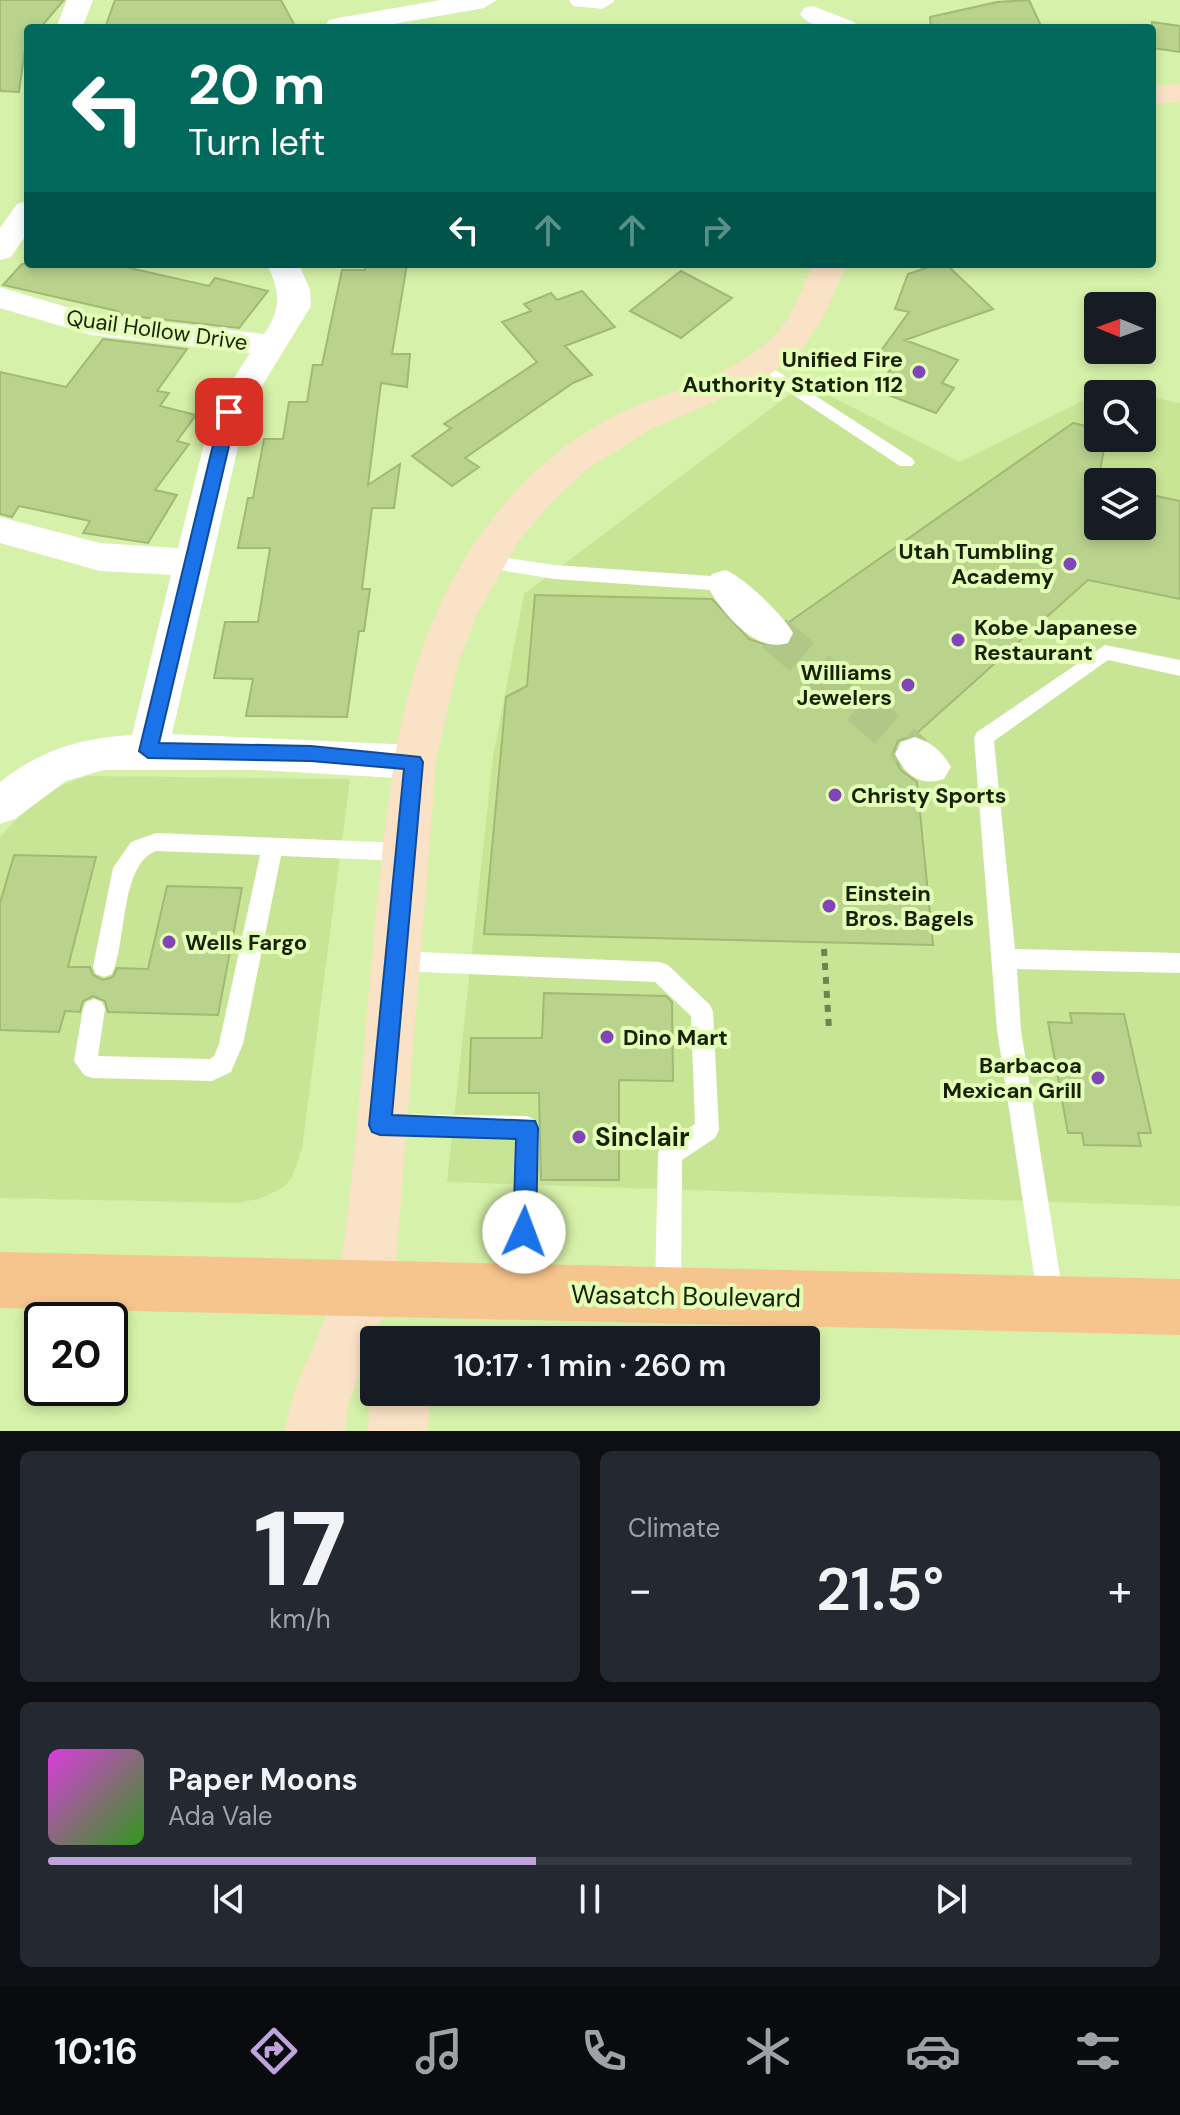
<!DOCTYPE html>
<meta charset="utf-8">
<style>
body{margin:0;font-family:"DM Sans",sans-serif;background:#242831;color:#f1f3f6;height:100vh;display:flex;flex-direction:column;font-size:30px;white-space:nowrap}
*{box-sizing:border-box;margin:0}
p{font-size:26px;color:#9ea1a6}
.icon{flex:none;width:44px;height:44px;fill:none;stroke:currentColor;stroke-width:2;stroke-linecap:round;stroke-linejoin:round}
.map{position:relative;height:1431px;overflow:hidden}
.sheet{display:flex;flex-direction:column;gap:20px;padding:20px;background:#0d0f14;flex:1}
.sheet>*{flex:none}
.top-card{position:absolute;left:24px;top:24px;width:1132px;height:244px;border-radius:8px;box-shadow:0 4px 12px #0003;background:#00695c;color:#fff;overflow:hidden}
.needle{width:52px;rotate:271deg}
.tools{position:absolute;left:1084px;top:292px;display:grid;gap:16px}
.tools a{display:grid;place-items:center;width:72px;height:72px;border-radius:8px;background:#171b24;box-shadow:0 4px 12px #0003;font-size:40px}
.speed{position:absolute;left:24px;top:1302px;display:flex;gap:16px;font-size:40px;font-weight:700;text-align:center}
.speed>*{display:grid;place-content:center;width:104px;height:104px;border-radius:50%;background:#171b24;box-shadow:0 4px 12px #0003;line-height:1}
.speed .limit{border:4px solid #111;border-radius:12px;background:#fff;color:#111}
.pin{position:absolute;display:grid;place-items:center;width:68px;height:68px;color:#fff;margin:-34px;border-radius:16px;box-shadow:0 4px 12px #0006}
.me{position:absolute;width:88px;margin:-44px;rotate:2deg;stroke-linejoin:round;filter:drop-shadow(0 0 6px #0008)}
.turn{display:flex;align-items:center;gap:28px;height:168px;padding:0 32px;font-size:36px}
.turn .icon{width:104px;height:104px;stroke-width:2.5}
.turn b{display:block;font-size:56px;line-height:68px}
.lanes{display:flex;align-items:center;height:76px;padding:0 32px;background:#0003;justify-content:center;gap:40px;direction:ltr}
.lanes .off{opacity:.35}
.big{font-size:60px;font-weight:600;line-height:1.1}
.sheet .card{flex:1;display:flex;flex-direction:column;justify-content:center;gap:12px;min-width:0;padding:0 28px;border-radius:12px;background:#242831}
.sheet .dial{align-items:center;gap:0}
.dial b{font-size:104px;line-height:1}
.song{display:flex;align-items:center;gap:24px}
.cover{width:96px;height:96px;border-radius:12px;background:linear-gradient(135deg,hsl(300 70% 55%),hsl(110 70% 35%))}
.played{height:8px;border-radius:4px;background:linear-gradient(90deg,#bfa4db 45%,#363941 45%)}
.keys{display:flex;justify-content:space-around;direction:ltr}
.heat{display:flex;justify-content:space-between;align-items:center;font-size:44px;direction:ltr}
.sheet .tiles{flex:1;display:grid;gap:20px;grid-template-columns:1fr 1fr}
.card:last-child{grid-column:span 2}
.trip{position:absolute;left:360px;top:1326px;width:460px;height:80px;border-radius:8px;background:#171b24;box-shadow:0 4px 12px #0003;font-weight:600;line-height:80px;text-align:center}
.dock{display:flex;height:128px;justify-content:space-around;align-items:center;background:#090b0e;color:#9ea1a6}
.dock .icon{width:56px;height:56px}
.dock .selected{color:#bfa4db}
.dock b{font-size:36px;color:#f1f3f6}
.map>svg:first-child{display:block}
.built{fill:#c8e596;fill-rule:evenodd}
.building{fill:#b9d38d;stroke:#a0b974;stroke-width:2}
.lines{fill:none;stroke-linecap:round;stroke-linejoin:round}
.street-tunnel{stroke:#b0c788;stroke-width:37;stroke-dasharray:37 19;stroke-linecap:butt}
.path{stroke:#718252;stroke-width:6;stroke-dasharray:7 7;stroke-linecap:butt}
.lane{fill:#fff;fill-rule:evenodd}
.street{fill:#fff;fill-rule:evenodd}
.secondary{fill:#fae2c6;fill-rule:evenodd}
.primary{fill:#f6c48d;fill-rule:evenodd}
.route{fill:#1a73e8;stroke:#114b97;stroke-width:2}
.poi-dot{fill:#8144b9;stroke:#e3feb6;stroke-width:3}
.labels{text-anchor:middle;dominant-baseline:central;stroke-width:8;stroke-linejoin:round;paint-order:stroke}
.street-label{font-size:22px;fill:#182005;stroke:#e3feb6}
.poi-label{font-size:22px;font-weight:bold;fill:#182005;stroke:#e3feb6;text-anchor:start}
.near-poi-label{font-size:26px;font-weight:bold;fill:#182005;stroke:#e3feb6;text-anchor:start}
.near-street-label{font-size:26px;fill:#182005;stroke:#e3feb6}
</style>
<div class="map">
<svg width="1180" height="1431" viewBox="0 0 1180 1431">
<rect width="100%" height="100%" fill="#d6f1a9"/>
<path class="built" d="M805,383L959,462L1109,388L1139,394H1098V438H1142V395L1180,403V1206L447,1182L493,757L524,594ZM1098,482H1142V526H1098Z
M87,776L350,779L302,1149L292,1177L284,1187L259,1199L235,1203L0,1198V837L31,804L62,785Z"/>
<path class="building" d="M0,0H64L40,28H28L19,92L0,91Z
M115,0H281L296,28H105Z
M1029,0L1042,28H931L930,17L997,2Z
M1152,22L1180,26V52L1152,48Z
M22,264H112L209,286L215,278L268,291L239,328L122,315L117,311L3,285Z
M366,264H407L392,354H410L407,387L381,383L368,485L400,464L394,508H372L362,589H370L364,631H359L347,717L246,716L253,679L214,678L225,622H258L270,548H238L248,498H253L264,439H283L289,402H307L313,365H322L342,270H365Z
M938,264H946L993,309L905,340L958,360L942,383L954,388L936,413L875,390L893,366L875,359L909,312L895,309L908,274Z
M681,271L732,298L681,338L630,311Z
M582,291L615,327L565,346L592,375L573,383L465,458L479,467L452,486L412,456L451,428L444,424L537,362L502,322L531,311L524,304L551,293L557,300Z
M103,339L187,349L157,391L169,393L160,406L196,415L177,441L189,444L155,490L177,495L148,543L83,533L90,521L19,506L12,517L0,514V372L66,387Z
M1073,423L1098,429V438H1106L1098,482V526H1142V493L1180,501V599L1088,580L916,734L898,741L892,755L901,770L917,782L933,945L484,934L506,697L527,686L535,595L712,599L749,639L775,648L788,646L796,634L789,622Z
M14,855L96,857L68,967H90L93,975L103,980L113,977L117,968L148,969L167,886L242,888L218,1015L108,1012L105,1001L93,996L83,1001L80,1012L65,1011L59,1032L0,1030V903Z
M544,993L666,996L672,1002L673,1081L619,1080V1180H541L539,1093H469L471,1038H542Z
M1070,1013L1124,1014L1151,1133H1138L1141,1146L1084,1145L1082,1133H1068L1048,1022L1072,1023Z"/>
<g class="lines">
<path class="street-tunnel" d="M774,633L915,754"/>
<path class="path" d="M824,949L829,1029"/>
<path class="lane" d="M760,360L912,458L915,462L912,466H900L754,369L752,365Z
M482,554L554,565L725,577L734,584L725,591L554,579L475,566L473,561L475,556Z
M1105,645L1180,660V676L1108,660L994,741L1015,949L1180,953V973L1017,969L1021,1030L1064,1301L1060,1310L1051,1314L1042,1310L1038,1301L997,1030L974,738L977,732Z
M156,833L405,843L413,846L416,852L413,858L405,861L281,856L243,1044L231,1072L212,1081L92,1078L84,1075L74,1061L83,1009L86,1002L94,999L102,1002L105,1009L98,1056L210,1059L214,1056L219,1044L260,855L156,851C120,864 127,942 112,974L104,977L96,974L93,967L113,868L131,842Z
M395,951L660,962L668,965L710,1005L713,1012L719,1130L715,1138L682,1160L681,1292L677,1301L668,1305L659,1301L655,1292L658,1154L661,1146L695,1124L691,1016L655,982L395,971L387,968L384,961L387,954Z
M380,1114L527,1116L535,1120L539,1128L535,1289L531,1298L522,1302L513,1298L509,1289L515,1139L380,1136L372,1133L368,1125L372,1117Z"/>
<path class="street" d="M67,0H93L82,28H56Z
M440,0H497L484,8L371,28L325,26L329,20L338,18Z
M569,0H614L615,1L602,9L573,6Z
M813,6L854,22L858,28C839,28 813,32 800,14L804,8Z
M28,201V232L11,257L0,260V228L17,204Z
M267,264H299L310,290L311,306L246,412L172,734L414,745L428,750L434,762L428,774L414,779L257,770H104L66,781L15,819L0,824V782C38,751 83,737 132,735L171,575L100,571L0,543V517L100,543L178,548L212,412L250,353L91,335L0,308V287L93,315L264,334C282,308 280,292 267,264Z
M725,570C742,575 784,616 793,633L788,643C754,654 721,611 706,584L712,574Z
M915,737C932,743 942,751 951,767L944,779C921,787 905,775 895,754L901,742Z"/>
<path class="secondary" d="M1180,84V102L1152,104V86Z
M813,264H847L824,316L800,352L761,381L649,430L586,470L550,504L518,542L476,617L458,664L436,762L394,1287L348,1404L345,1431H285C291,1392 309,1357 324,1321C329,1309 336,1296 338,1283C357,1161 364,1035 376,913C391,771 400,640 490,522C525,475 574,434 627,410C677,388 734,375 774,336C793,317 802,289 813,264Z
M374,1374V1392H425L429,1407L428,1431H368C370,1410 366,1394 374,1374Z"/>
<path class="primary" d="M0,1252L1180,1279V1335L0,1308Z"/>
</g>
<path class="route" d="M229,406L237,412L159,743L311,746L420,757L423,762L392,1115L535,1121L538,1128L536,1232L532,1240L524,1244L516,1240L513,1232L516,1139L380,1135L372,1132L369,1125L404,769L311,761L148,758L139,751L221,412Z"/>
<g class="poi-dot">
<circle cx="919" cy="372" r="8"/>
<circle cx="1070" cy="564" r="8"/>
<circle cx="958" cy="640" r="8"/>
<circle cx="908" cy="685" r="8"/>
<circle cx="835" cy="795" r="8"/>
<circle cx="829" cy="906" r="8"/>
<circle cx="169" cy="942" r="8"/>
<circle cx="607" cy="1037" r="8"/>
<circle cx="1098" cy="1078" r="8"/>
<circle cx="579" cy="1137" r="8"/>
</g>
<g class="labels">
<g class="street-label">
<text transform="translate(157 330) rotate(8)">Quail Hollow Drive</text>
</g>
<g class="poi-label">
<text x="903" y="359" text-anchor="end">Unified Fire<tspan x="903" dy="25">Authority Station 112</tspan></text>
<text x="1054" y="551" text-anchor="end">Utah Tumbling<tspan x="1054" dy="25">Academy</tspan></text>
<text x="974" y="627">Kobe Japanese<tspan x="974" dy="25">Restaurant</tspan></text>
<text x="892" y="672" text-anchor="end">Williams<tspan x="892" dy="25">Jewelers</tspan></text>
<text x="851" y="795">Christy Sports</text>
<text x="845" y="893">Einstein<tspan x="845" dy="25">Bros. Bagels</tspan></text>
<text x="185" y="942">Wells Fargo</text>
<text x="623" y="1037">Dino Mart</text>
<text x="1082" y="1065" text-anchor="end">Barbacoa<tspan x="1082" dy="25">Mexican Grill</tspan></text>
</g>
<g class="near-poi-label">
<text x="595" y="1137">Sinclair</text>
</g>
<g class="near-street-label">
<text transform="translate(686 1296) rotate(1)">Wasatch Boulevard</text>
</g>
</g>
</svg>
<div class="tools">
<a><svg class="needle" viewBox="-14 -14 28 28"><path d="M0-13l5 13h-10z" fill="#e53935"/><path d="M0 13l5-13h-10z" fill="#9ea1a6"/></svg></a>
<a><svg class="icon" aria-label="search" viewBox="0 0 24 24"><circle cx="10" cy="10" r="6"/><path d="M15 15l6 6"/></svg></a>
<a><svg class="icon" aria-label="layers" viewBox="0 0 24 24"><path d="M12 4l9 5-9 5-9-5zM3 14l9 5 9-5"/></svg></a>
</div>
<div class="speed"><div class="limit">20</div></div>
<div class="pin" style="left:229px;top:412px;background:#d93025"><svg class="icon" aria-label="arrive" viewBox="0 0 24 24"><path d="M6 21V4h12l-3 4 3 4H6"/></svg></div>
<svg class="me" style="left:524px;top:1232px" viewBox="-20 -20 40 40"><circle r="19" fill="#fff"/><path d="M0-13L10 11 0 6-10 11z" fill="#1a73e8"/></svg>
<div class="trip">10:17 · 1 min · 260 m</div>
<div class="top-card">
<div class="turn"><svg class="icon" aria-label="left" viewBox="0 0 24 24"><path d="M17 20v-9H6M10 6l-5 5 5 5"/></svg><div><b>20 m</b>Turn left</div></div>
<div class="lanes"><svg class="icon" aria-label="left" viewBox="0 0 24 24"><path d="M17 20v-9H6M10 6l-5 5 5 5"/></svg><svg class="icon off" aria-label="ahead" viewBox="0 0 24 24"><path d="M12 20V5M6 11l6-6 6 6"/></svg><svg class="icon off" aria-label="ahead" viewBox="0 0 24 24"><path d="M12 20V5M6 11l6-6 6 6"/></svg><svg class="icon off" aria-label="right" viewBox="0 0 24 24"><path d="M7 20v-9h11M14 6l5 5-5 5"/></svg></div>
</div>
</div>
<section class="sheet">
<div class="tiles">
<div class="card dial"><b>17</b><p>km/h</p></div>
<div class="card"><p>Climate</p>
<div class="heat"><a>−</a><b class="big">21.5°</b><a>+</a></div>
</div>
<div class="card">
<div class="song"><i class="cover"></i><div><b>Paper Moons</b><p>Ada Vale</p></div></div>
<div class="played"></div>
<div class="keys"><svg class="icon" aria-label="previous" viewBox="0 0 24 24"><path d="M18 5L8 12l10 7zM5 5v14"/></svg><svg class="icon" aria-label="pause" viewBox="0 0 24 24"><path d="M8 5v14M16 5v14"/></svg><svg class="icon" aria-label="next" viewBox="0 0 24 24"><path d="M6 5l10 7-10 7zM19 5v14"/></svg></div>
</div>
</div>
</section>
<nav class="dock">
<b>10:16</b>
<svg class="icon selected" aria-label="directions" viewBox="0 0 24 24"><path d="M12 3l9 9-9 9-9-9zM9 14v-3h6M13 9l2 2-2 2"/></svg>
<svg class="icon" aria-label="music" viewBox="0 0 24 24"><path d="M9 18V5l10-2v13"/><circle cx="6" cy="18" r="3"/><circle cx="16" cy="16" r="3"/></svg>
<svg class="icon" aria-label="phone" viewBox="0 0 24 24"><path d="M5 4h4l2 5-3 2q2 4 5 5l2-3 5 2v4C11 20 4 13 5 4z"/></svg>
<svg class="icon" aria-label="climate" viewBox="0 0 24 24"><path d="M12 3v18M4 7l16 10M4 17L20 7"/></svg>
<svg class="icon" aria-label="car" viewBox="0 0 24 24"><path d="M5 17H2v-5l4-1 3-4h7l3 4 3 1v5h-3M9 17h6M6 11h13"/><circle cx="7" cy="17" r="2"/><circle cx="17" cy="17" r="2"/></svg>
<svg class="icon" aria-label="filters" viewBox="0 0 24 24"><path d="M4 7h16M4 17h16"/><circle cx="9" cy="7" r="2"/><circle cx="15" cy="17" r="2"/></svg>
</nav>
